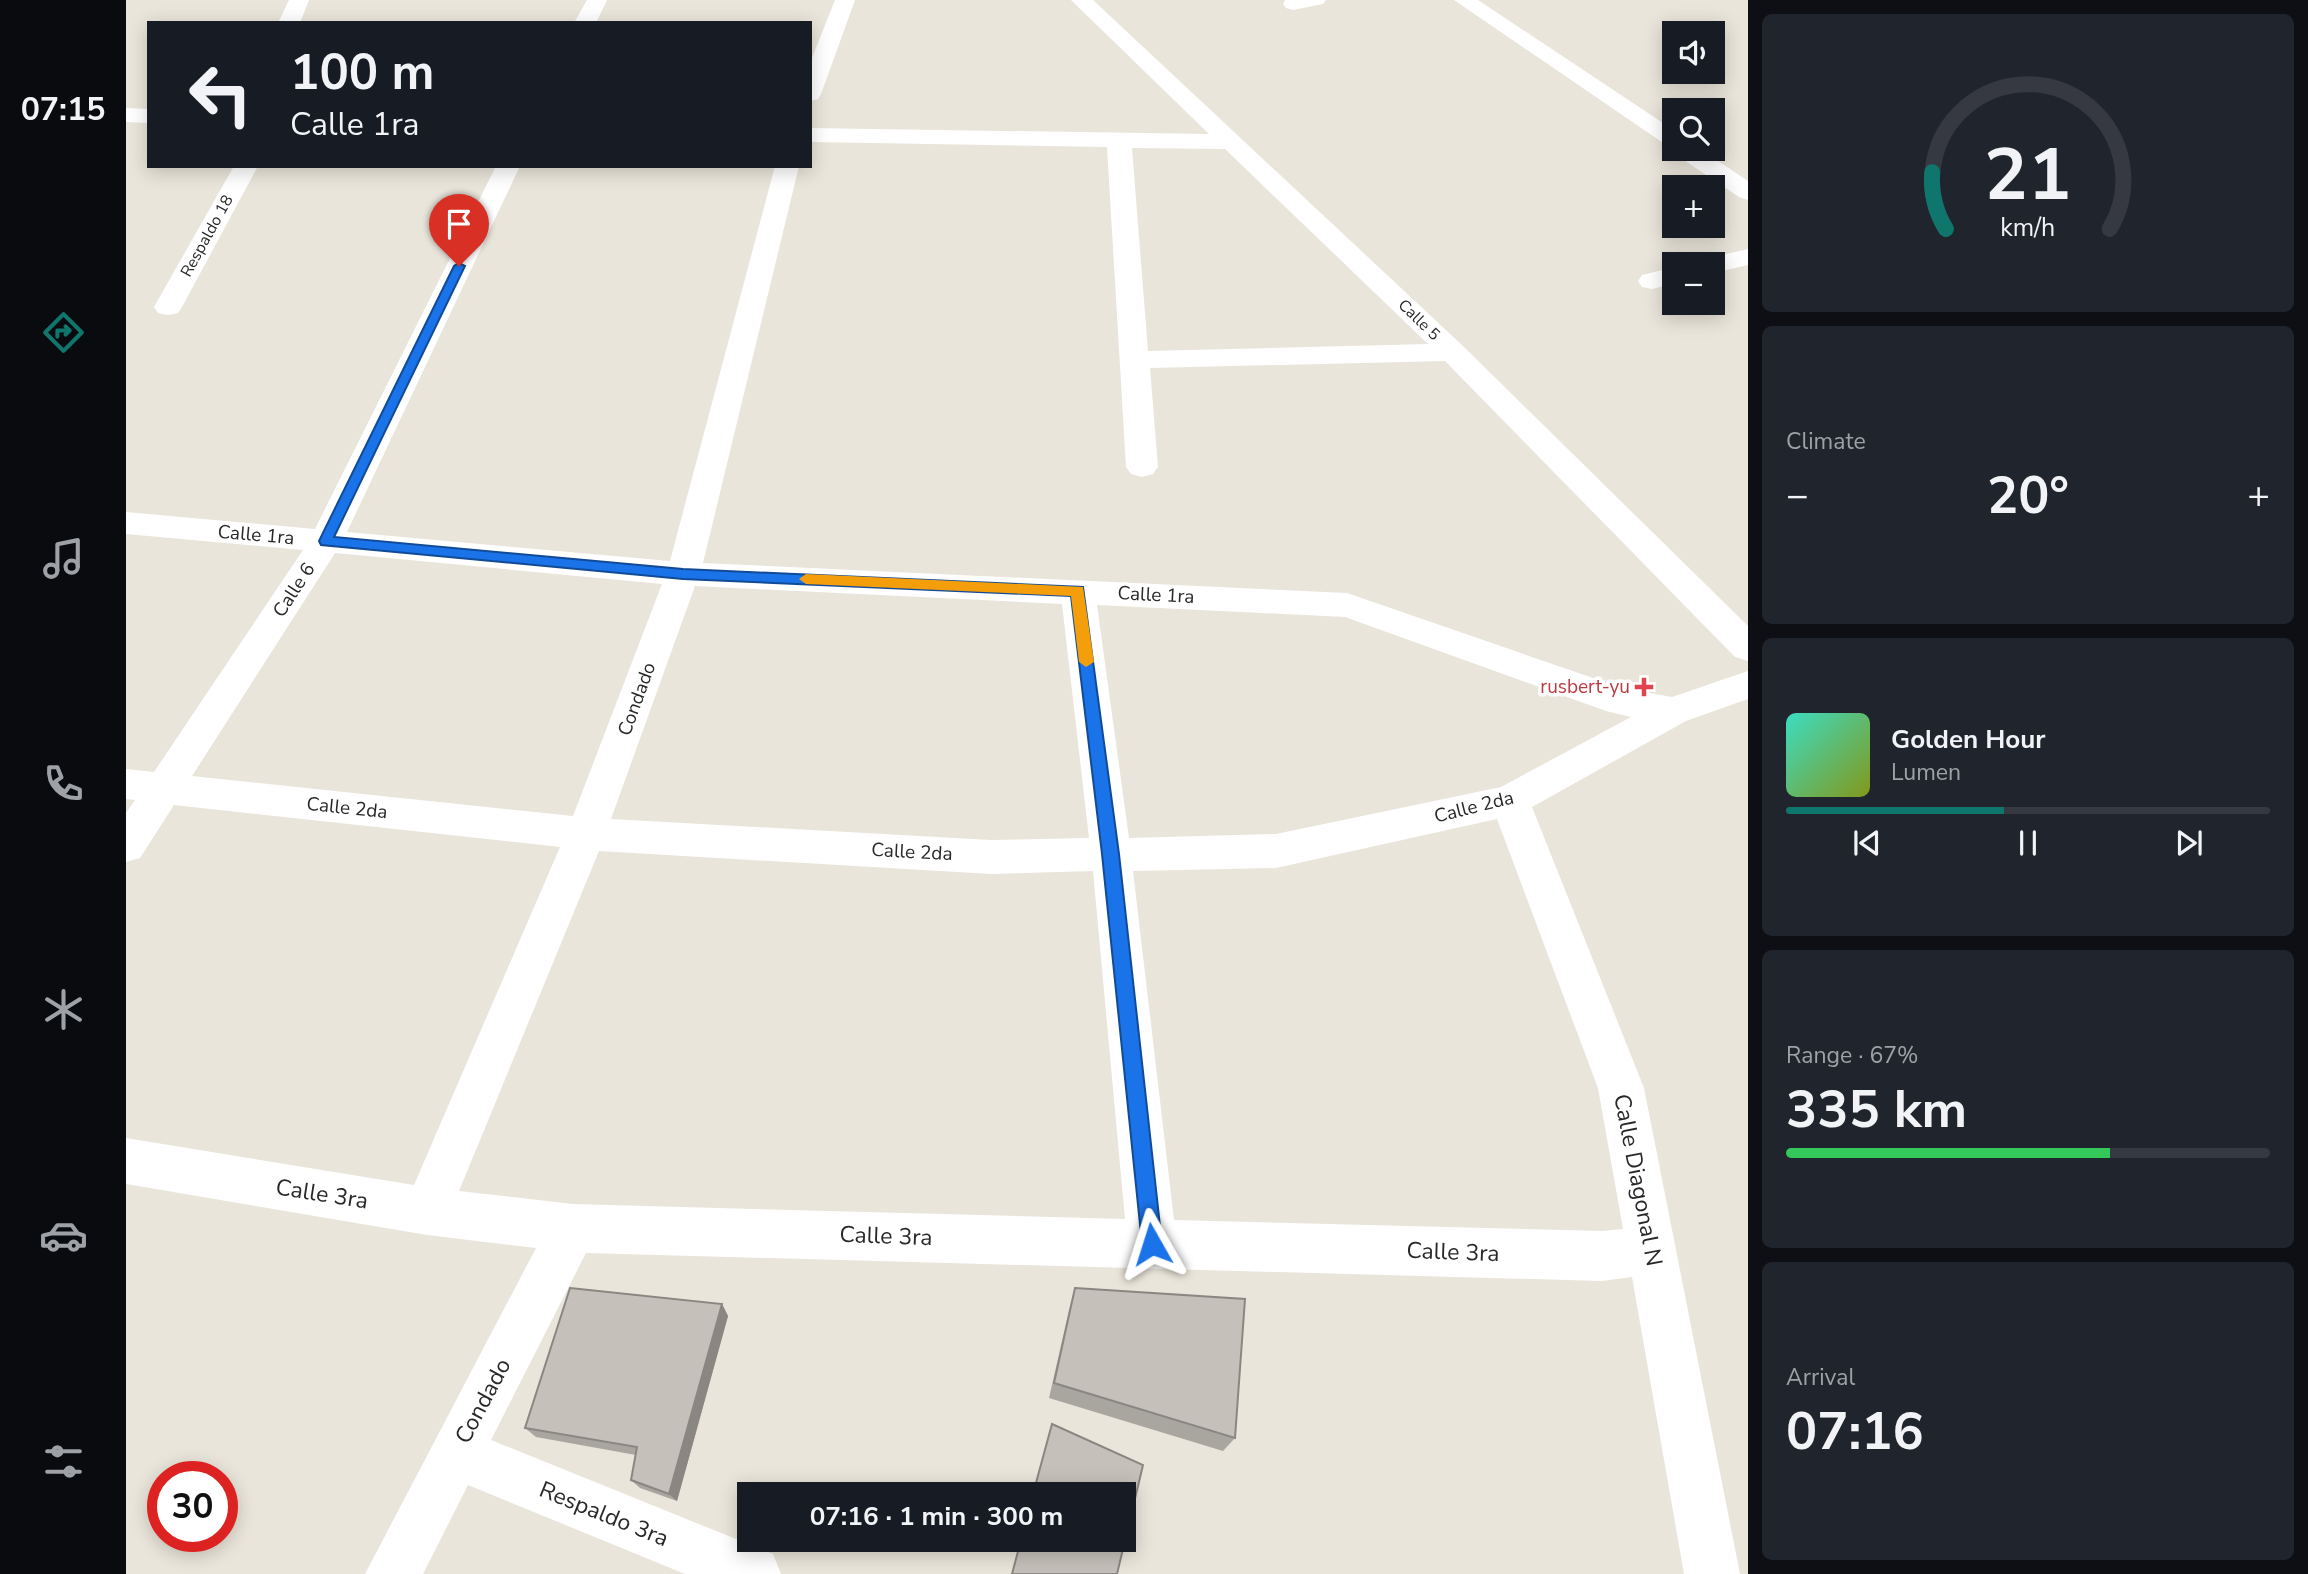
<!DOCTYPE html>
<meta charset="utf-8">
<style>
body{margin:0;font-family:"Nunito Sans",sans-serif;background:#20242c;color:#f1f3f6;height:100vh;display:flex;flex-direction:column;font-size:26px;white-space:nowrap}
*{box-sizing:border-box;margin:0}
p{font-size:23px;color:#9ea1a6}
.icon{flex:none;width:38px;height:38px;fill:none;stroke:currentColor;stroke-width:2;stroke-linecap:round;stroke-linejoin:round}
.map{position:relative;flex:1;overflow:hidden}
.side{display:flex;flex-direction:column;gap:14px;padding:14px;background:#0d0f14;width:560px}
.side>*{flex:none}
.banner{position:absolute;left:21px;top:21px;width:665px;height:147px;border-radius:0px;box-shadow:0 4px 18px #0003;background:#171b24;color:#f1f3f6;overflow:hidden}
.controls{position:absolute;left:1536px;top:21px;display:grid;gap:14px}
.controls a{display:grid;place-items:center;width:63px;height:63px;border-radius:0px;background:#171b24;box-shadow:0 4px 18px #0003;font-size:35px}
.speed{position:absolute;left:21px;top:1461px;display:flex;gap:14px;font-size:35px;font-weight:700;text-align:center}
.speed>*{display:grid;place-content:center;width:91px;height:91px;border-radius:50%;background:#171b24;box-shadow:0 4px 18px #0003;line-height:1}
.speed .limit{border:10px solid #d22;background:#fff;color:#111}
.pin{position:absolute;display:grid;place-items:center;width:60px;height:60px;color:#fff;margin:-72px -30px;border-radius:50% 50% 50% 0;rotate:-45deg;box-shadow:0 0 7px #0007}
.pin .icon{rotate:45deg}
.me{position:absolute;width:77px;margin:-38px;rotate:354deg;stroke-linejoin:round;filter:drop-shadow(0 0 5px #0008)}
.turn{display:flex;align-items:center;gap:24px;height:147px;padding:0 28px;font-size:32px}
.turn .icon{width:91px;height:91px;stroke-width:2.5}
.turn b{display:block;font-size:49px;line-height:60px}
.big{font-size:52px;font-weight:700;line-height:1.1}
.side .card{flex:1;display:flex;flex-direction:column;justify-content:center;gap:10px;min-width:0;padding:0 24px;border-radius:10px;background:#20242c}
.side .dial{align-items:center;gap:0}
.dial svg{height:182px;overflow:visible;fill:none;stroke:#363941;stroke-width:7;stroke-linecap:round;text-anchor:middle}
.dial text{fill:#f1f3f6;stroke:none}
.song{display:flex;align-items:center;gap:21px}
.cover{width:84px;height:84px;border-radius:10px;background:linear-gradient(135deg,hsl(170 70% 55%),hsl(70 70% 35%))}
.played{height:7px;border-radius:4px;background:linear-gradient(90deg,#0f766e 45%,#363941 45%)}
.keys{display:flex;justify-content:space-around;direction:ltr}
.heat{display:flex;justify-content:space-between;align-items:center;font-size:38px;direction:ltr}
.charge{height:10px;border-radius:5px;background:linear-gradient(90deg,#34c759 67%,#363941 0)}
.trip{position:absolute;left:611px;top:1482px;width:399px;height:70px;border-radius:0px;background:#171b24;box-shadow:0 4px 18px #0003;font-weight:700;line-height:70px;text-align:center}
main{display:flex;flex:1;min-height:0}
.dock{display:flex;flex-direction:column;width:126px;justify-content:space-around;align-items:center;background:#090b0e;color:#9ea1a6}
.dock .icon{width:49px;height:49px}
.dock .current{color:#0f766e}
.dock b{font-size:32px;color:#f1f3f6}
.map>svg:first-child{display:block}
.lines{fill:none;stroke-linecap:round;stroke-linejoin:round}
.minor{fill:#fff;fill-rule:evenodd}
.wall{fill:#a9a6a0}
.shaded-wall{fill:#8a8782}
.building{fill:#c5c1ba;stroke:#8a8782;stroke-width:2}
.route{fill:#1a73e8;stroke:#114b97;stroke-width:2}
.slow{fill:#f59e0b}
.health-dot{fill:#e0444e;stroke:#fff;stroke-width:2.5}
.labels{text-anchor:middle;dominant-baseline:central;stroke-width:7;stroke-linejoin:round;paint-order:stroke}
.far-street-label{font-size:16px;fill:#282828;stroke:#fff}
.street-label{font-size:19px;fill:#282828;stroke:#fff}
.health-label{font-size:19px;fill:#be3a42;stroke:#fff;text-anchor:end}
.near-street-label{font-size:23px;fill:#282828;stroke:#fff}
</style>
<main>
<nav class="dock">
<b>07:15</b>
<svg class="icon current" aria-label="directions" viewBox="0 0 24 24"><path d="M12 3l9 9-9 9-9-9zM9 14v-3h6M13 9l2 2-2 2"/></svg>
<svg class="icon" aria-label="music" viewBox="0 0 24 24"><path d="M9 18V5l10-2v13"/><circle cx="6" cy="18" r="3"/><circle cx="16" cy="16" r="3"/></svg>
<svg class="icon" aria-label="phone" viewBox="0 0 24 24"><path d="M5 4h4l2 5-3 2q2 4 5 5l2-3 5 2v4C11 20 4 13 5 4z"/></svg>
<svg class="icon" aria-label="climate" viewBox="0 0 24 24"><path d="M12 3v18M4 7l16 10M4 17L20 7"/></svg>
<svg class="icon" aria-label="car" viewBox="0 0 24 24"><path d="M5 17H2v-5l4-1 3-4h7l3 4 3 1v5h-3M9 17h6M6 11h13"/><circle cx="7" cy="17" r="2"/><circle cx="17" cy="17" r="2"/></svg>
<svg class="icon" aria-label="filters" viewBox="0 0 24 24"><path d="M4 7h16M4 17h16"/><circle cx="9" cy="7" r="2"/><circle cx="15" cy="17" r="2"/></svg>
</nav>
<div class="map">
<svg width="1622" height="1574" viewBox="0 0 1622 1574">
<rect width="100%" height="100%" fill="#eae5da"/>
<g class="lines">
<path class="minor" d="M163,0H183L174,23H152Z
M461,0H481L470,23H448Z
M709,0H729L695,94L692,99L684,101V63Z
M945,0H967L1337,346L1622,626V661L1609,657L1319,361L1024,368L1032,467L1027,474L1016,477L1005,474L1000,467L981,147L684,142V128L1083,134ZM1006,148L1099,149L1302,344L1022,351Z
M1159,0H1200L1197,4L1167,10L1160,8L1157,4Z
M1328,0H1352L1549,131V149H1574L1622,181V200L1613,197L1549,154L1546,149Z
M0,108L23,109V123L0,122Z
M108,166H132L56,307L52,313L42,315L32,313L28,307Z
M370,166H394L221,532L544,561L649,166H673L577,563L1221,593L1496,688L1546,697L1622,671V699L1560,721L1406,807L1518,1088L1614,1574H1558L1506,1277L1476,1281L460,1253L365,1440L647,1554L655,1574H559L342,1485L297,1574H239L410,1248L301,1235L0,1184V1138L288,1185L434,847L48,805L14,858L0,862V813L9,800L0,799V769L28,772L177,550L0,534V512L189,529ZM209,553L536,584L447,816L66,776ZM569,586L936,604L963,838L865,840L485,819ZM971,605L1219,617L1480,711L1505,717L1375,787L1150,834L1003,838ZM1371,819L1472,1088L1497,1229L1476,1231L1048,1220L1007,871L1150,868ZM473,851L865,874L967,871L999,1219L447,1204L333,1191Z
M1622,249V265L1587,273V264H1574L1578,259Z
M1549,267V283L1526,289L1516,287L1512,281L1516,275Z"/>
</g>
<path class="wall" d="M949,1288L1109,1438L1097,1451L923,1398L944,1306Z
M596,1304L602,1316L551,1501L514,1488L505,1480L510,1455L410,1437L399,1428Z"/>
<path class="shaded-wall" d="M596,1304L602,1316L551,1501L543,1494Z"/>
<path class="building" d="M444,1288L596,1304L543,1494L505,1480L511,1447L399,1428Z
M949,1288L1119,1299L1109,1438L928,1383Z
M926,1424L1017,1465L991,1574H886L895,1540H998V1494H907Z"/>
<path class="route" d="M333,263L339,266L208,537L557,569L957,587L993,854L1036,1244L1033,1251L1026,1254L1019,1251L1016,1244L976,854L945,596L557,579L195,545L193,541L328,266Z"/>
<path class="slow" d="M680,574L957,587L968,662L960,667L953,662L945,596L680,584L673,579Z"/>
<path class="health-dot" d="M1514.5 676.5h7v7h7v7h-7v7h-7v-7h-7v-7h7z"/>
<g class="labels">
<g class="far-street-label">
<text transform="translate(81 236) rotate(-61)">Respaldo 18</text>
<text transform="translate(1293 320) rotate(44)">Calle 5</text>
</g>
<g class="street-label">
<text transform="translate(130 535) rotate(5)">Calle 1ra</text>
<text transform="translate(168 590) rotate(-57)">Calle 6</text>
<text transform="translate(1030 595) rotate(3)">Calle 1ra</text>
<text transform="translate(511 699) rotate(-70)">Condado</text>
<text transform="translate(1348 807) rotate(-14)">Calle 2da</text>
<text transform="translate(221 808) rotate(6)">Calle 2da</text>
<text transform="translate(786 852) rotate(3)">Calle 2da</text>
</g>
<g class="health-label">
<text x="1504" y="687">rusbert-yu</text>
</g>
<g class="near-street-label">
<text transform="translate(1512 1180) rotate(79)">Calle Diagonal N</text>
<text transform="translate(196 1194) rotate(9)">Calle 3ra</text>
<text transform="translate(760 1236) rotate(2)">Calle 3ra</text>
<text transform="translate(1327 1252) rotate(2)">Calle 3ra</text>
<text transform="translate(357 1401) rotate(-62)">Condado</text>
<text transform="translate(478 1514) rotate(22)">Respaldo 3ra</text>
</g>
</g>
</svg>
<div class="controls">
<a><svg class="icon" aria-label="sound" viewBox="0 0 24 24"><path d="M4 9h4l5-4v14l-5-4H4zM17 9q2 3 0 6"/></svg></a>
<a><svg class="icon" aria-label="search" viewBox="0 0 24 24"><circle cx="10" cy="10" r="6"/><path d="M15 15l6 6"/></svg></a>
<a>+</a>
<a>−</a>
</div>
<div class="speed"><div class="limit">30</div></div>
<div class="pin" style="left:333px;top:266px;background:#d93025"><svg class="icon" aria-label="arrive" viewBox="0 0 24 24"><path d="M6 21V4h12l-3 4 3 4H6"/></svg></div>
<svg class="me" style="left:1026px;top:1244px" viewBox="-20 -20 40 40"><path d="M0-17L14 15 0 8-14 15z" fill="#1a73e8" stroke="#fff" stroke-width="4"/></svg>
<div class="trip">07:16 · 1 min · 300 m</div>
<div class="banner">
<div class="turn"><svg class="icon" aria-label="left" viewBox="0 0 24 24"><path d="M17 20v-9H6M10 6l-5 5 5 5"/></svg><div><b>100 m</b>Calle 1ra</div></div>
</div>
</div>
<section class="side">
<div class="card dial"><svg viewBox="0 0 100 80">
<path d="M14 69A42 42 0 1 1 86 69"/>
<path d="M14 69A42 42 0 0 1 8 44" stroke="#0f766e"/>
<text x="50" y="56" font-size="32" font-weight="700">21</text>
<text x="50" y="72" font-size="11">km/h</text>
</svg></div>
<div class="card"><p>Climate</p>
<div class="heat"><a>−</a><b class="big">20°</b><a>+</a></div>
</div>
<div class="card">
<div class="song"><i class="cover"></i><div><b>Golden Hour</b><p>Lumen</p></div></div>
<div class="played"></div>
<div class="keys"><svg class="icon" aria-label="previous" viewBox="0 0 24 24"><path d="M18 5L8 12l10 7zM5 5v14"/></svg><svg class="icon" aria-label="pause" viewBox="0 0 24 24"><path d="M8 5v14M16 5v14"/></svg><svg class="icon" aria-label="next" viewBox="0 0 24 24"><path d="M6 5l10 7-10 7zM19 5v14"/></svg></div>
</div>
<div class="card"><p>Range · 67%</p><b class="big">335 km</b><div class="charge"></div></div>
<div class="card"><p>Arrival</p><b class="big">07:16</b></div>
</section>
</main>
